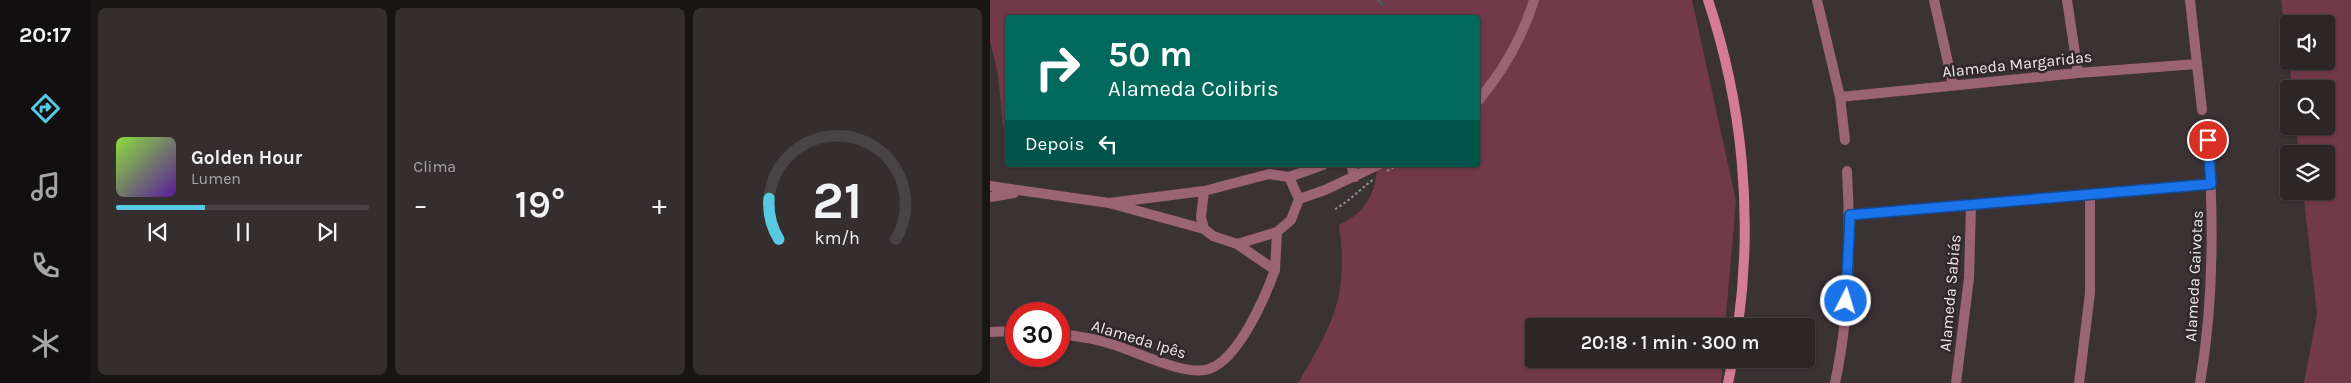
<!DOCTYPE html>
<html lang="pt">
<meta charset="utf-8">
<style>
body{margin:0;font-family:Karla,sans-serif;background:#342e2f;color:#f1f3f6;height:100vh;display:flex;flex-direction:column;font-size:19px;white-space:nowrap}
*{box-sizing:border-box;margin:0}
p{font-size:16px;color:#a6a5a7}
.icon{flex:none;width:28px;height:28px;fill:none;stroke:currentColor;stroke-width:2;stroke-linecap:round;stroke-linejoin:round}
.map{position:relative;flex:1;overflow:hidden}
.panel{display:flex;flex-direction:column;gap:8px;padding:8px;background:#181515;width:900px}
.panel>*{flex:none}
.hud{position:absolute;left:15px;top:15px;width:475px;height:152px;border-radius:5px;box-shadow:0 1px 4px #0004,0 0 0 1px #484344;background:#00695c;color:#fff;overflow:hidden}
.fabs{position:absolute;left:1290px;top:15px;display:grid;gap:10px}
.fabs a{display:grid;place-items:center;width:55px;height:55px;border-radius:5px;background:#2c2627;box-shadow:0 1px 4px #0004,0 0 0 1px #484344;font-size:25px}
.speed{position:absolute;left:15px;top:302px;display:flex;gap:10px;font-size:25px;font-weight:700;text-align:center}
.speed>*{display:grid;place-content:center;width:65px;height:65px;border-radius:50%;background:#2c2627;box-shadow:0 1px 4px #0004,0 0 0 1px #484344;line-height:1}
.speed .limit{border:8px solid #d22;background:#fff;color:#111}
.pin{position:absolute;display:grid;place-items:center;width:42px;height:42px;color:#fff;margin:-21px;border:2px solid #fff;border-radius:50%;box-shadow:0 1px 5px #0007}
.me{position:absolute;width:55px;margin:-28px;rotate:5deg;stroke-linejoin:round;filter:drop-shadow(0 0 4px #0008)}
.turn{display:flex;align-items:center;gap:18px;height:105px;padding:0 20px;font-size:22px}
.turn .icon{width:65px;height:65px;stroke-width:2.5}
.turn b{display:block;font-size:35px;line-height:42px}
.then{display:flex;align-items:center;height:48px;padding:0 20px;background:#0003;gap:10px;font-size:19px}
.big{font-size:38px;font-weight:600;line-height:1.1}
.panel .card{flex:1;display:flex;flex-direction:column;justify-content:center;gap:8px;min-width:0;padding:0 18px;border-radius:8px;background:#342e2f}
.panel .dial{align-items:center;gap:0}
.dial svg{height:130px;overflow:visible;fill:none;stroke:#484344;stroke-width:7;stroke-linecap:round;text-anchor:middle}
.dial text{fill:#f1f3f6;stroke:none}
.song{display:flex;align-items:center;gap:15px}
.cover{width:60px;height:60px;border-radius:8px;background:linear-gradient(135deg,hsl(90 70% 55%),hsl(270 70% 35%))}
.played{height:5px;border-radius:2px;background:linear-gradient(90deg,#58c9e3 35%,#484344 35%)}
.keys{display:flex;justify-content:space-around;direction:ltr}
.heat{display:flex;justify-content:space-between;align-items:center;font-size:28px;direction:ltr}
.panel .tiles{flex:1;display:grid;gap:8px;grid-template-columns:repeat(3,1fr)}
.trip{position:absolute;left:535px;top:318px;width:290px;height:50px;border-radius:5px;background:#2c2627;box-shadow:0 1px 4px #0004,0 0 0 1px #484344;font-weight:600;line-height:50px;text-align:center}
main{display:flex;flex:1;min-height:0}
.dock{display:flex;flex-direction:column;width:90px;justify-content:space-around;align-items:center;background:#120f10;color:#a6a5a7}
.dock .icon{width:35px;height:35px}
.dock .selected{color:#58c9e3}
.dock b{font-size:22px;color:#f1f3f6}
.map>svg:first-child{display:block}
.green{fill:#71394a}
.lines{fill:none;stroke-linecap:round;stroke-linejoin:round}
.stream{stroke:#485c62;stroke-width:3}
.path{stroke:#989193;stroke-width:2;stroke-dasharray:2.5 2.5;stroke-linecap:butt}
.street{stroke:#9b6474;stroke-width:10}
.secondary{stroke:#d47c96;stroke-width:10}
.route-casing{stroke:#114b97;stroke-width:12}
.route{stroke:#1a73e8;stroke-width:9}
.labels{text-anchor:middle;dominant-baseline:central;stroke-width:5;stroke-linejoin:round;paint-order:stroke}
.street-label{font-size:16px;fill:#efe9eb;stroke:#30282a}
</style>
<main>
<nav class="dock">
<b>20:17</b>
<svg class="icon selected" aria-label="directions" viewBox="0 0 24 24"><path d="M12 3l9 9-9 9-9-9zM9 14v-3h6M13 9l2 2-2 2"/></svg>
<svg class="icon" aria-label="music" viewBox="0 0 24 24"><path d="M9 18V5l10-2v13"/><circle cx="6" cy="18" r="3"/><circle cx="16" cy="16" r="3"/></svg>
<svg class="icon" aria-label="phone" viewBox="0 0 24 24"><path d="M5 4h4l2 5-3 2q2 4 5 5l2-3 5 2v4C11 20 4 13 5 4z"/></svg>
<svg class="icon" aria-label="climate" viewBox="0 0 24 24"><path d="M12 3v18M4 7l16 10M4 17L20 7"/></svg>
</nav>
<section class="panel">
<div class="tiles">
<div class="card">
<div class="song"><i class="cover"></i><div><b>Golden Hour</b><p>Lumen</p></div></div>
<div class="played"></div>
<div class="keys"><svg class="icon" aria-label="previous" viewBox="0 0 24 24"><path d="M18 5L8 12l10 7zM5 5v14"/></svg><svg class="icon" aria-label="pause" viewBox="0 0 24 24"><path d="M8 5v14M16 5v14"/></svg><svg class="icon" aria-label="next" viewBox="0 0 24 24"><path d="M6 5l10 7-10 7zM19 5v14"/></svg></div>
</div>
<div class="card"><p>Clima</p>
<div class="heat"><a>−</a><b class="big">19°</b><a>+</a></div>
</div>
<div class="card dial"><svg viewBox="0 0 100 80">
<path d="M14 69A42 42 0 1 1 86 69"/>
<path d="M14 69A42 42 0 0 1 8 44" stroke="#58c9e3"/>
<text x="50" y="56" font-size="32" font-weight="700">21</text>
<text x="50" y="72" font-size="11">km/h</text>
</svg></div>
</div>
</section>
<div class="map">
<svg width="1361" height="383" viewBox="0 0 1361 383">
<rect width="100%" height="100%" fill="#3b3234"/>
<path class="green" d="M0,0H702L746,201L735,326H544V359H733L731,383H308C343,323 359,297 349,225C375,213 386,194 387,165H488V18H18L17,128L13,127L8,74L0,41Z
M1291,0H1361V383H1314L1327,314L1313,191H1336V154H1309L1306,126H1336V89H1302L1299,61H1336V24H1299V59Z"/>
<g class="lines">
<path class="stream" d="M388,0L392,4"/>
<path class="path" d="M397,171L408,165
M345,209C360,201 370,189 384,179"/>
<path class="street" d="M827,0L850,97L855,140
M944,0L963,85
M1077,0L1088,73
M1200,0L1212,110
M850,97L1088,73L1207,64
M488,101C514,70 532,39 544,0
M361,165L365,177
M0,186L119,203
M214,191L119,203L214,229L223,236L247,244L287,232L301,220L309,199L299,177
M0,197L24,193
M309,199L335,190L388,165
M860,215L1221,184
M214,229L211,217L214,191L279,174L299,177L333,165
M247,244L285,270L287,232
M0,332L26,331
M69,334C87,336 104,338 121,344C146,351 195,377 219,369C249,359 275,297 285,270
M845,383C860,314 861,241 857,171
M966,383L979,278L981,205
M1089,383L1100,293V195
M1210,383C1224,302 1224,221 1218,140"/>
<path class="secondary" d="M718,0C753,105 763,217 748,326
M738,383L743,359"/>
</g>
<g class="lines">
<defs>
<path id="route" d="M856,301L860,215L1221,184L1218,140"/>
</defs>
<use href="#route" class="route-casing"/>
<use href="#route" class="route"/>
</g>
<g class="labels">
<g class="street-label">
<text transform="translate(1027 64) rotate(-6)">Alameda Margaridas</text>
<text transform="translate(1204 276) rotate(-87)">Alameda Gaivotas</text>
<text transform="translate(960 293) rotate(-85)">Alameda Sabiás</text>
<text transform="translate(149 339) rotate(17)">Alameda Ipês</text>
</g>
</g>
</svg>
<div class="fabs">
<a><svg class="icon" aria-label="sound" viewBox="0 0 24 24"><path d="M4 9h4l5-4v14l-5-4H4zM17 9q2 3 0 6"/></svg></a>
<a><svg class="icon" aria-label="search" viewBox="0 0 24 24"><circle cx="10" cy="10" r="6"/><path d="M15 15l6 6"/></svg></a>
<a><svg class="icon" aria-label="layers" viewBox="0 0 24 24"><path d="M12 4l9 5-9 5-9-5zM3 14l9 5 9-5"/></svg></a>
</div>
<div class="speed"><div class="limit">30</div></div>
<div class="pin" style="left:1218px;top:140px;background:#d93025"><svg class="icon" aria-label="arrive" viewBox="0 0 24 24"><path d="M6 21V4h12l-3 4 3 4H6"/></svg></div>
<svg class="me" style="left:856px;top:301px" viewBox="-20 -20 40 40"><circle r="17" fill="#1a73e8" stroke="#fff" stroke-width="3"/><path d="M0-11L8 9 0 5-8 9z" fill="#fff"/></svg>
<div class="trip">20:18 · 1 min · 300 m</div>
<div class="hud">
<div class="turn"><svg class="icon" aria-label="right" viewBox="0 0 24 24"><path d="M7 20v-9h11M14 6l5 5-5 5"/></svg><div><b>50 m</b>Alameda Colibris</div></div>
<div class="then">Depois<svg class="icon" aria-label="left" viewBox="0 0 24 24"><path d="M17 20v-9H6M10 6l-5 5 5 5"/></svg></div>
</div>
</div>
</main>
